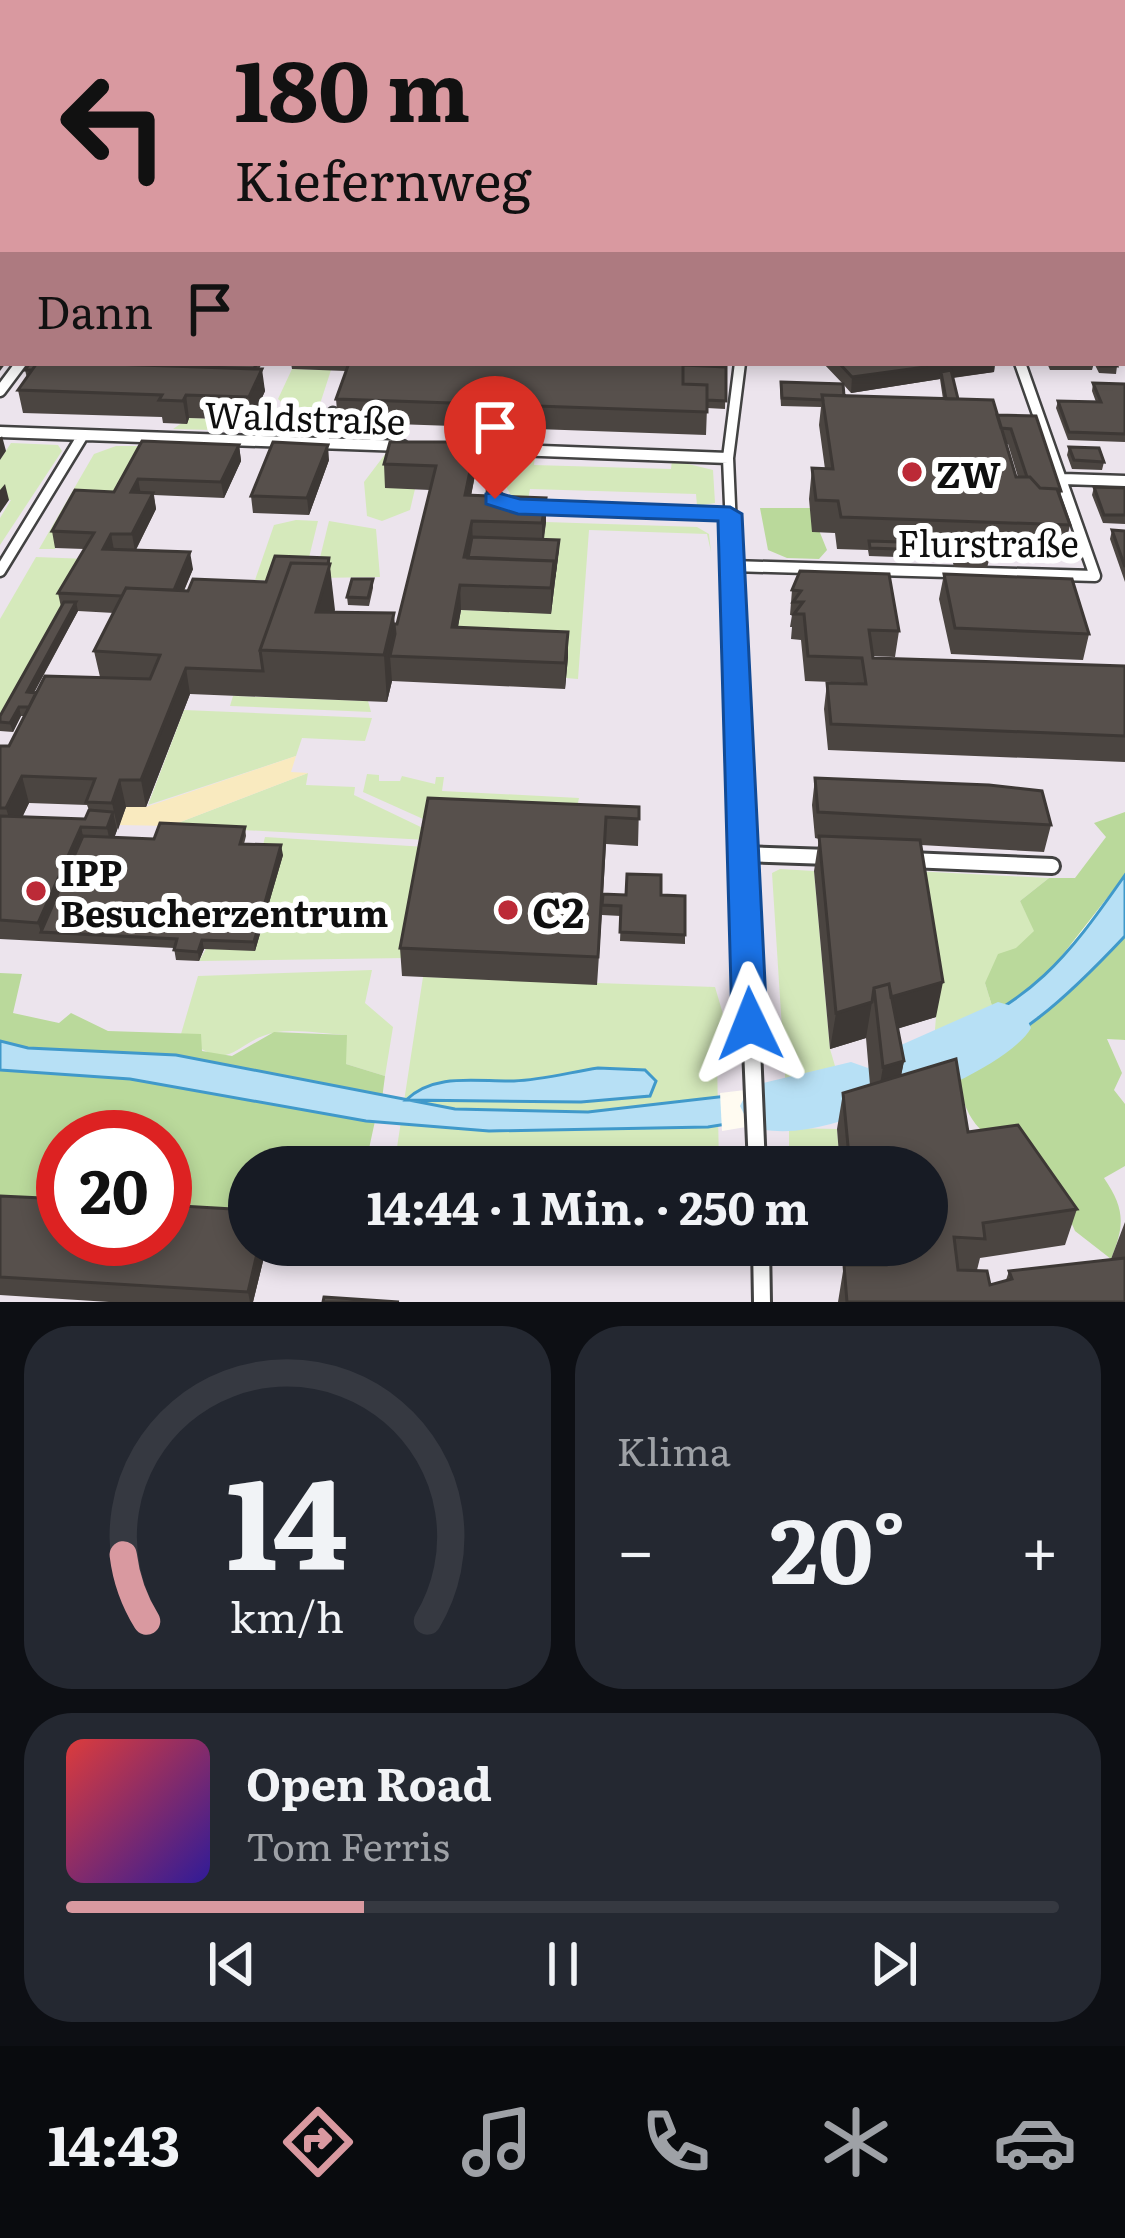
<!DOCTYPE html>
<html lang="de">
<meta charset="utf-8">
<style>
body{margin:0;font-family:Literata,serif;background:#242831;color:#f1f3f6;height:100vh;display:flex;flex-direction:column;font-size:45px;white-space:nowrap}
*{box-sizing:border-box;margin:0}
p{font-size:39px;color:#9ea1a6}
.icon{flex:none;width:66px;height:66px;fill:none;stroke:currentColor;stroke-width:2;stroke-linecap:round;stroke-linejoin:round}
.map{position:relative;height:1302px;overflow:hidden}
.sheet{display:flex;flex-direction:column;gap:24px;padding:24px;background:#0d0f14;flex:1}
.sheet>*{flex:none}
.guide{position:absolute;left:0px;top:0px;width:1125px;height:366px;box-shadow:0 6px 18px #0003;background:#d999a0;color:#111;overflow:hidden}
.speed{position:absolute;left:36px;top:1110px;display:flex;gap:24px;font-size:60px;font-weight:700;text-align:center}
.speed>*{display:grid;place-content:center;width:156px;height:156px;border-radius:50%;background:#171b24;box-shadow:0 6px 18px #0003;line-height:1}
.speed .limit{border:18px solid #d22;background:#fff;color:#111}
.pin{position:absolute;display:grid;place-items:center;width:102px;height:102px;color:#fff;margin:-123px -51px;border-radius:50% 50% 50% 0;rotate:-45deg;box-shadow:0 0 12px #0007}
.pin .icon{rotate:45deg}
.me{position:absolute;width:132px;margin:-66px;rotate:358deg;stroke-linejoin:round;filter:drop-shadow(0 0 9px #0008)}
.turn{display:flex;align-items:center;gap:42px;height:252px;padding:0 36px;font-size:54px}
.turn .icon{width:156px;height:156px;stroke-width:2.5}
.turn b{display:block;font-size:84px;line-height:102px}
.then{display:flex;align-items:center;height:114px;padding:0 36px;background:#0003;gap:24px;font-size:45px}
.big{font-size:90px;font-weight:700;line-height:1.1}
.sheet .tile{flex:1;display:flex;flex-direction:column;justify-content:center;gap:18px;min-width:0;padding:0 42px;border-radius:48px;background:#242831}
.sheet .dial{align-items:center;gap:0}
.dial svg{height:312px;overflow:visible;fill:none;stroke:#363941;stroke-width:7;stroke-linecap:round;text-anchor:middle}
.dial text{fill:#f1f3f6;stroke:none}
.song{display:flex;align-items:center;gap:36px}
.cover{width:144px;height:144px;border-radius:18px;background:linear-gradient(135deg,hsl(0 70% 55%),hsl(250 70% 35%))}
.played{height:12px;border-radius:6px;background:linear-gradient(90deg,#d999a0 30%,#363941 30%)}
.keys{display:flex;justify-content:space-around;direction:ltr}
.heat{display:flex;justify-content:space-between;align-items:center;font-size:66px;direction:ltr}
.sheet .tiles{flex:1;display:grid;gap:24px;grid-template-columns:1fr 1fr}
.tile:last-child{grid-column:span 2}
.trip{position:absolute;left:228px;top:1146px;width:720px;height:120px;border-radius:60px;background:#171b24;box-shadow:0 6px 18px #0003;font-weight:700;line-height:120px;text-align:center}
.tabs{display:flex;height:192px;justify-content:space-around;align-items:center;background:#090b0e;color:#9ea1a6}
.tabs .icon{width:84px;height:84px}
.tabs .selected{color:#d999a0}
.tabs b{font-size:54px;color:#f1f3f6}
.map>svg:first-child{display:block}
.industrial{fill:#ece4ed;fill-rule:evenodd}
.green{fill:#d5e9bb}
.forest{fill:#bad99b}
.sand{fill:#f9eabf}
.water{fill:#b7e0f5;stroke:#4099ca;stroke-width:3}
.pier{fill:#fffbf1}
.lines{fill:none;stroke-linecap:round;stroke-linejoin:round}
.river{fill:#b7e0f5;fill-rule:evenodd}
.lane-far2-casing{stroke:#424242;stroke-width:15}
.lane-far1-casing{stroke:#424242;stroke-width:20}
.lane-casing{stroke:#424242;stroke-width:22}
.lane-far2{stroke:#fff;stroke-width:10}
.lane-far1{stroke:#fff;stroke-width:14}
.lane{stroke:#fff;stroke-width:16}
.wall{fill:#4b4541;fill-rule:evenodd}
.shaded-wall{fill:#3d3835}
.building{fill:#57504c;stroke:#3d3835;stroke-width:3}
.route{fill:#1a73e8;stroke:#114b97;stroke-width:3}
.poi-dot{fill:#bc2a37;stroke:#fff;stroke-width:4.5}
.labels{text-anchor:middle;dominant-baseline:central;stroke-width:12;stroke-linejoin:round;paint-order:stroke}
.street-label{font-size:36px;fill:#0f0f0f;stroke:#fff}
.poi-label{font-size:36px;font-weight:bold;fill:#0f0f0f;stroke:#fff;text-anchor:start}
.near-poi-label{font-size:42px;font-weight:bold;fill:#0f0f0f;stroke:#fff;text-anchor:start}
</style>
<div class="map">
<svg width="1125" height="1302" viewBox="0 0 1125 1302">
<rect width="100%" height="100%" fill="#fffbf1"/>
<path class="industrial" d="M0,244L3,363H1122L1125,291V846L964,1024L1125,1040V1302H0ZM63,1137H165V1239H63ZM249,1167H927V1245H249Z"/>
<path class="green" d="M292,369L331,370L319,407H287L278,399Z
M255,412L283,414L302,432L173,429L189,418L251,420Z
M11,443L58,445L62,451L0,545V518L11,500L0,499V460Z
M116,446H161L117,508L79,507L55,549H39L94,454Z
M386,453L469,456L477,465H466L415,489L410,510L382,521L367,516L364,482Z
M521,455H535L534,465L671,469L672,460L713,470L715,503L697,506L696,494L530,489L528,500L512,497L505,485L511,461Z
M296,520L318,521L303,582L255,580L274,525Z
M329,521L376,529L380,577L315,578Z
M546,522L697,527L709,534L711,552L707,534L589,530L578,679L566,678L567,657L453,653L461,610L551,613L559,549L542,547Z
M36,557L88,559L0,722V619Z
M233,696L368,701L371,712L230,706Z
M184,710L372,718L365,741L302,738L296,756L148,805Z
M308,773L306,785L355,787L354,795L429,831L427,840L170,826Z
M367,774L379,775V781H400L402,776L435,784L436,777H444L442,791L579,798L573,827L432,823L363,792Z
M265,837L426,847L405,958L199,961L261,853Z
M780,869L814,871L830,1049L840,1083L786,1091L772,873Z
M914,871L1049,878L1020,901L1035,931L985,983L995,1016L934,1042L936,1017Z
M372,970L365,1003L393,1027L385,1076L346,1064V1035C325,1034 298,1029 277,1032C232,1040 234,1079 181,1034L198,976Z
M423,977L715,987L723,1014L717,1058L719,1167H394Z
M789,1128L837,1129L840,1167H789Z"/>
<path class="forest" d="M0,0H817L3,3L0,78Z
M760,508H810L827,550L819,559L787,558L768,550Z
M1125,812V875L1039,985L995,1016L985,983L998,954L1016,948L1034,931L1020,901L1049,878H1075L1106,837L1094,823Z
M1125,936V1040L1107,1039L1122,1073L1114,1090L1125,1104V1166L1104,1178C1125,1209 1125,1225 1111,1259L1075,1231L1046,1165C990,1140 964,1134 957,1068C1025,1036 1074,991 1125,936Z
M0,973L22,974L13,1013L59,1023L71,1013L108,1031L201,1034L202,1051L232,1056L274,1032L347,1035L346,1064L385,1076L382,1099L176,1055L28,1048L0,1041Z
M0,1070L130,1079L375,1121L365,1167H249L235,1208L165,1206V1137H63V1199L0,1195Z"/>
<path class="sand" d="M296,756L291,772L308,773L170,826L119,825L126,807H146Z"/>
<path class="water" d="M1125,875V936C1061,1004 1023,1037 939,1077L934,1042C1034,1000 1064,962 1125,875Z
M0,1041L28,1048L176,1055L455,1109L588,1112L840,1083V1106L708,1127L489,1131L366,1121L130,1079L0,1070Z
M598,1068L645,1070L656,1081L650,1096L581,1102L406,1100C435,1072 478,1082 514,1081C542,1080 571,1072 598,1068Z"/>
<path class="pier" d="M786,1085L789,1120L722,1131L720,1093Z"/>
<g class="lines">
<path class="river" d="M998,1002L1022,1009L1031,1028C1015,1058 914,1110 881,1099L875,1110C836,1123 790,1140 750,1126L740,1106L750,1086L851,1062L868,1068L874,1057Z"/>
<defs>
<path id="lane-far2" d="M0,391L21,363
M0,432L403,446
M322,443L333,413
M465,448L728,458
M495,449L493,495L507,504
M1063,479L1125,481
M533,507L730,514
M732,566L1095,576L1020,363
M0,571L83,435
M734,597L728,458L740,363"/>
<path id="lane-far1" d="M734,594L746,909
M743,854L829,857
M909,860L1052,866"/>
<path id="lane" d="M746,906L757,1167
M761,1245L762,1302"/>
</defs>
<use href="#lane-far2" class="lane-far2-casing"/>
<use href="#lane-far1" class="lane-far1-casing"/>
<use href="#lane" class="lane-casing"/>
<use href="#lane-far2" class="lane-far2"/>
<use href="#lane-far1" class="lane-far1"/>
<use href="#lane" class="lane"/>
</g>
<path class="wall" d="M30,363H262L259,369L265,391L252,420L189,418L187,424L163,423L162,417L23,413L18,390L27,378L25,370Z
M291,363H683V365L726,367L725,409L707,408L706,435L338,422L336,399L346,371L292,369Z
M823,363H995L994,372L953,378L958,399L997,415L1036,416L1061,491L1060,497L1070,525L1063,556L996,554L995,560H989L987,568L954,567L952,559L869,556L868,550L837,549L835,533L812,532L809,499L812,468L825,469L819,425L821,407L781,406L780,390L781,382L843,384ZM940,379L943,399L844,396L843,384L851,393ZM1006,444H1008L1018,477H1016Z
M1047,363H1116L1117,366L1116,374L1099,373L1094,363L1092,370H1050Z
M1093,383L1125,384V442L1068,440L1056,408L1058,401L1096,402L1092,391Z
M142,441L239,445L241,461L224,498L154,495L156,509L136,550L193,569L184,591L266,582L329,558L334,613L397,624L430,490L385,488L384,464L476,442L477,465L471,496L546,522L544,539L559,548L551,614L461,610L458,627L568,657L565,689L392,681L387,702L190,694L146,807H126L114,838L154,839L245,827L246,836L244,844L283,855L255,951L204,949L199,961L176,960L174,948L0,939V746H9L25,716H21L13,732L0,731V716L61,607L58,593L84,549L55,548L52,531L114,492ZM78,611L114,613L94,651L100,677L133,679L34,693ZM29,803L87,805L89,810L85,819L22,817Z
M1069,447L1104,462L1102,470L1072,469L1067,455Z
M329,460L309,515L253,513L251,496Z
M1094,487L1125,488V524L1103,523L1092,495Z
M1112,530L1125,531V582L1110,539Z
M800,571L899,631L895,657L872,656L873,658L1125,666V762L828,750L824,709L827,683H858L805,681L801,640L791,639L792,627H790L792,615H790L792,590Z
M944,574L1089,634L1083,660L951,654L939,599Z
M373,579V588L369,606L348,605L347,597Z
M815,778L1051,825L1044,852L921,845L936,1017L897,1029L904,1061L901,1075L968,1132L1077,1209L1065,1245L980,1258L977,1270L990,1285L1006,1280L1009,1271L1111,1259L1125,1222V1302H838L844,1265L849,1264L847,1245H927V1167H840L837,1129L843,1093L870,1085L866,1038L830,1049L814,871L819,839L815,838L812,805Z
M428,798L639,807L638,846L606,844L603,894L685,896V944L620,941L621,916L602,915V910L597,985L402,976L400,948Z
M0,1196L267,1245L253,1302H109L0,1295Z"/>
<path class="shaded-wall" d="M3,315V363H6L0,371V319Z
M925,363H995L994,372L942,379L941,372L940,379L851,393L852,377L925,367Z
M262,369L265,391L252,420L249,397Z
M186,395L189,418L187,424L183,401Z
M2,436L6,451L0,460V439Z
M476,442L477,465L466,520L465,495Z
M239,445L241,461L224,498L221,482Z
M328,445L329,460L309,515L307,498Z
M138,479L141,495L131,492Z
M5,484L9,500L0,513V490Z
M153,493L156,509L135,551L132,534Z
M546,498V522L542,547V523Z
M472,521L473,545L467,574L464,557Z
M111,534L114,550L103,549Z
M559,540V548L551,614V588Z
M190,552L193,569L173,615L170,598Z
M329,558L335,610L323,652L316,612Z
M460,585L461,610L453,653L452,627Z
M76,602L78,611L29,701L27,692Z
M394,613L397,657L390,656L392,681L387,702L384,655Z
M568,632V657L565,689V663Z
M186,668L190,694L146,807L141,780Z
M19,707L21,716L13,732L10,723Z
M22,776L29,803L14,835L6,808Z
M120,780L126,807L118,830L112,803Z
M113,812L117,830L111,847L107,828Z
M81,827L85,845L41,932L38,923Z
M281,845L283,855L255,951L254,942Z
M202,940L204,949L199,961L198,952Z
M943,982L936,1017L879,1034L876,1001Z
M872,1002L866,1038L830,1049L836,1013Z
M904,1061L894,1112L874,1118L883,1067Z
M259,1245H267L253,1302H250L248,1292Z"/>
<path class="building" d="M0,266H3V315L0,319Z
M30,363H37L32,370H25Z
M37,363H83L262,369L249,397L186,395L183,401L159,400L162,395L18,390Z
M83,363H257L254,369Z
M349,363H683V384L707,385V412L336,399Z
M839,363H921L925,367L852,377Z
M1099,363H1116L1117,366H1100Z
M683,365L726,367V401L707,400V385L683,384Z
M951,370L958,399H946L941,372Z
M781,382L843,384L844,396L822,395L823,400L782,398Z
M1093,383L1125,384V434L1069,432L1058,401L1101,402Z
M822,395L993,400L1016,477H1030L1040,488L1057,489L1070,525L841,517L838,501L816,500L812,468L833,469Z
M997,415L1036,416L1061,491H1058L1057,489L1040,488L1030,477H1027L1011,429L1001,428Z
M142,441L239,445L221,482L138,479L131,492L153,493L132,534H111L103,549L190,552L174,590L126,588L122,596L58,593L94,533L52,531L75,490L114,492Z
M273,442L328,445L307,498L251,496Z
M390,442H476L465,495L546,498L542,523L472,521L464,557L554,561L551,588L460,585L452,627L568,632L565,663L390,656L395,634L394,624H397L436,466L384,464Z
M1069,447L1099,448L1104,462L1074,460Z
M1094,487L1125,488V515H1104Z
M1112,530L1125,531V567Z
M472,537L559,540L554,577V561L468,558Z
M869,541L996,545L997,552L987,551L989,560L955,559L954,551L870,548Z
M275,556L329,558L328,564L291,563L260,650L263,671L186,668L141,780H120L112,803L86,802L95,779L22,776L6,808H0V746H9L45,676L150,679L160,655L94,651L126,588L188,591L193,579L266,582Z
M291,563L330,564L316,612L394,613L384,655L260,650Z
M800,571L889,574L899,631L869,630L873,658L1125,666V736L831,724L827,683L866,684L862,658L808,656L804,614H794L803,602H793L801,591L792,590Z
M944,574L1072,579L1089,634L955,628Z
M352,579H373L368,598L347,597Z
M64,602H76L27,692L36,693L29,707H19L10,723L0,722V716Z
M815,778L989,785L1042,791L1051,825L818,812Z
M428,798L639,807V819L606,817L598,957L400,948Z
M89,810L113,812L107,828L81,827L38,923L0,920V816L85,819Z
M160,823L245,827L240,844L281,845L254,942L202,940L198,952L174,950L177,939L41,932L83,836L154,839Z
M819,836L920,840L943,982L891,997L889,984L874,988L872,1002L836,1013Z
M627,874L661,875V895L685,896V935L620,932L621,906L602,905L603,894L626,895Z
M889,984L904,1061L883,1067L874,988Z
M956,1059L968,1132L1018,1125L1077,1209L983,1223L985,1239L954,1237L958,1270L987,1271L990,1285L1012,1279L1009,1271L1125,1258V1302H847L844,1265H886L884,1245H927V1167H850L843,1093Z
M0,1196L63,1199V1239H165V1205L249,1210V1245H259L248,1292L0,1277Z
M324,1297L399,1302H323Z"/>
<path class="route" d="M495,492L520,499L730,507L742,514L767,1024L762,1034H737L732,1024L718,521L518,514L486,504V494Z"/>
<g class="poi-dot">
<circle cx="912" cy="472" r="12"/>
<circle cx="36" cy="891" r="12"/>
<circle cx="508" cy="910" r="12"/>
</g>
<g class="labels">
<g class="street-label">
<text transform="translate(305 416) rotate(2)">Waldstraße</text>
<text x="988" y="541">Flurstraße</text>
</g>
<g class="poi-label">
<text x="936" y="472">ZW</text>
<text x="60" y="870">IPP<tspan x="60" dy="41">Besucherzentrum</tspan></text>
</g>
<g class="near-poi-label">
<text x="532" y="910">C2</text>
</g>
</g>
</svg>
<div class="speed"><div class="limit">20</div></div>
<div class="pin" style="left:495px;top:499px;background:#d93025"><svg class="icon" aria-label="arrive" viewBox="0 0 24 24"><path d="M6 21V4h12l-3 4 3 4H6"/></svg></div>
<svg class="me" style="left:750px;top:1024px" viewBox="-20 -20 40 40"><path d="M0-17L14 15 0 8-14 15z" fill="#1a73e8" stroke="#fff" stroke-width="4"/></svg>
<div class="trip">14:44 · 1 Min. · 250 m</div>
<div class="guide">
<div class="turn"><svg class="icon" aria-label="left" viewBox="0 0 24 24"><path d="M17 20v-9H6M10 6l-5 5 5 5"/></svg><div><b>180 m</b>Kiefernweg</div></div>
<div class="then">Dann<svg class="icon" aria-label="arrive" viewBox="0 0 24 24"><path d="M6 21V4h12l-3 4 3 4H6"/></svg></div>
</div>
</div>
<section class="sheet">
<div class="tiles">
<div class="tile dial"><svg viewBox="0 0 100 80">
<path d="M14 69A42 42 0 1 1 86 69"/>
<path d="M14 69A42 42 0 0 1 8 52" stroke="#d999a0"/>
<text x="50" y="56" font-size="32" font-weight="700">14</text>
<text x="50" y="72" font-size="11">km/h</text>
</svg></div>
<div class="tile"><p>Klima</p>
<div class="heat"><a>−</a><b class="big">20°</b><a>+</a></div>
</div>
<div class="tile">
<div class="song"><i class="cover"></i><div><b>Open Road</b><p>Tom Ferris</p></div></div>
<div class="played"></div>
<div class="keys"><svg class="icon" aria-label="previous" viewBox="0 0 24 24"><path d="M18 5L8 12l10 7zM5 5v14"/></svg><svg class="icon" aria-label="pause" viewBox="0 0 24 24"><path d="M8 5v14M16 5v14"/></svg><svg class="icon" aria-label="next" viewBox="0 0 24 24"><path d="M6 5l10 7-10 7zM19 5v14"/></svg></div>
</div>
</div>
</section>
<nav class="tabs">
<b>14:43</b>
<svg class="icon selected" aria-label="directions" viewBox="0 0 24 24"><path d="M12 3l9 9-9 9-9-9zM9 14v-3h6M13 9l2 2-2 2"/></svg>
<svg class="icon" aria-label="music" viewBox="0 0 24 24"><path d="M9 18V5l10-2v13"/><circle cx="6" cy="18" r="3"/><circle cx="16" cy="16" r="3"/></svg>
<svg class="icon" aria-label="phone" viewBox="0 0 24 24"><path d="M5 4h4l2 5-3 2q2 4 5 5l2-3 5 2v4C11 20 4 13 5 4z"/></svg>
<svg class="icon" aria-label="climate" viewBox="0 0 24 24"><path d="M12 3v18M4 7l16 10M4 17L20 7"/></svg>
<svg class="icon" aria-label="car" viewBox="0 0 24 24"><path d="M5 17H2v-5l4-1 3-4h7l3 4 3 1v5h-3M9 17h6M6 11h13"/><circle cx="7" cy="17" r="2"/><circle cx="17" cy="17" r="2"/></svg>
</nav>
